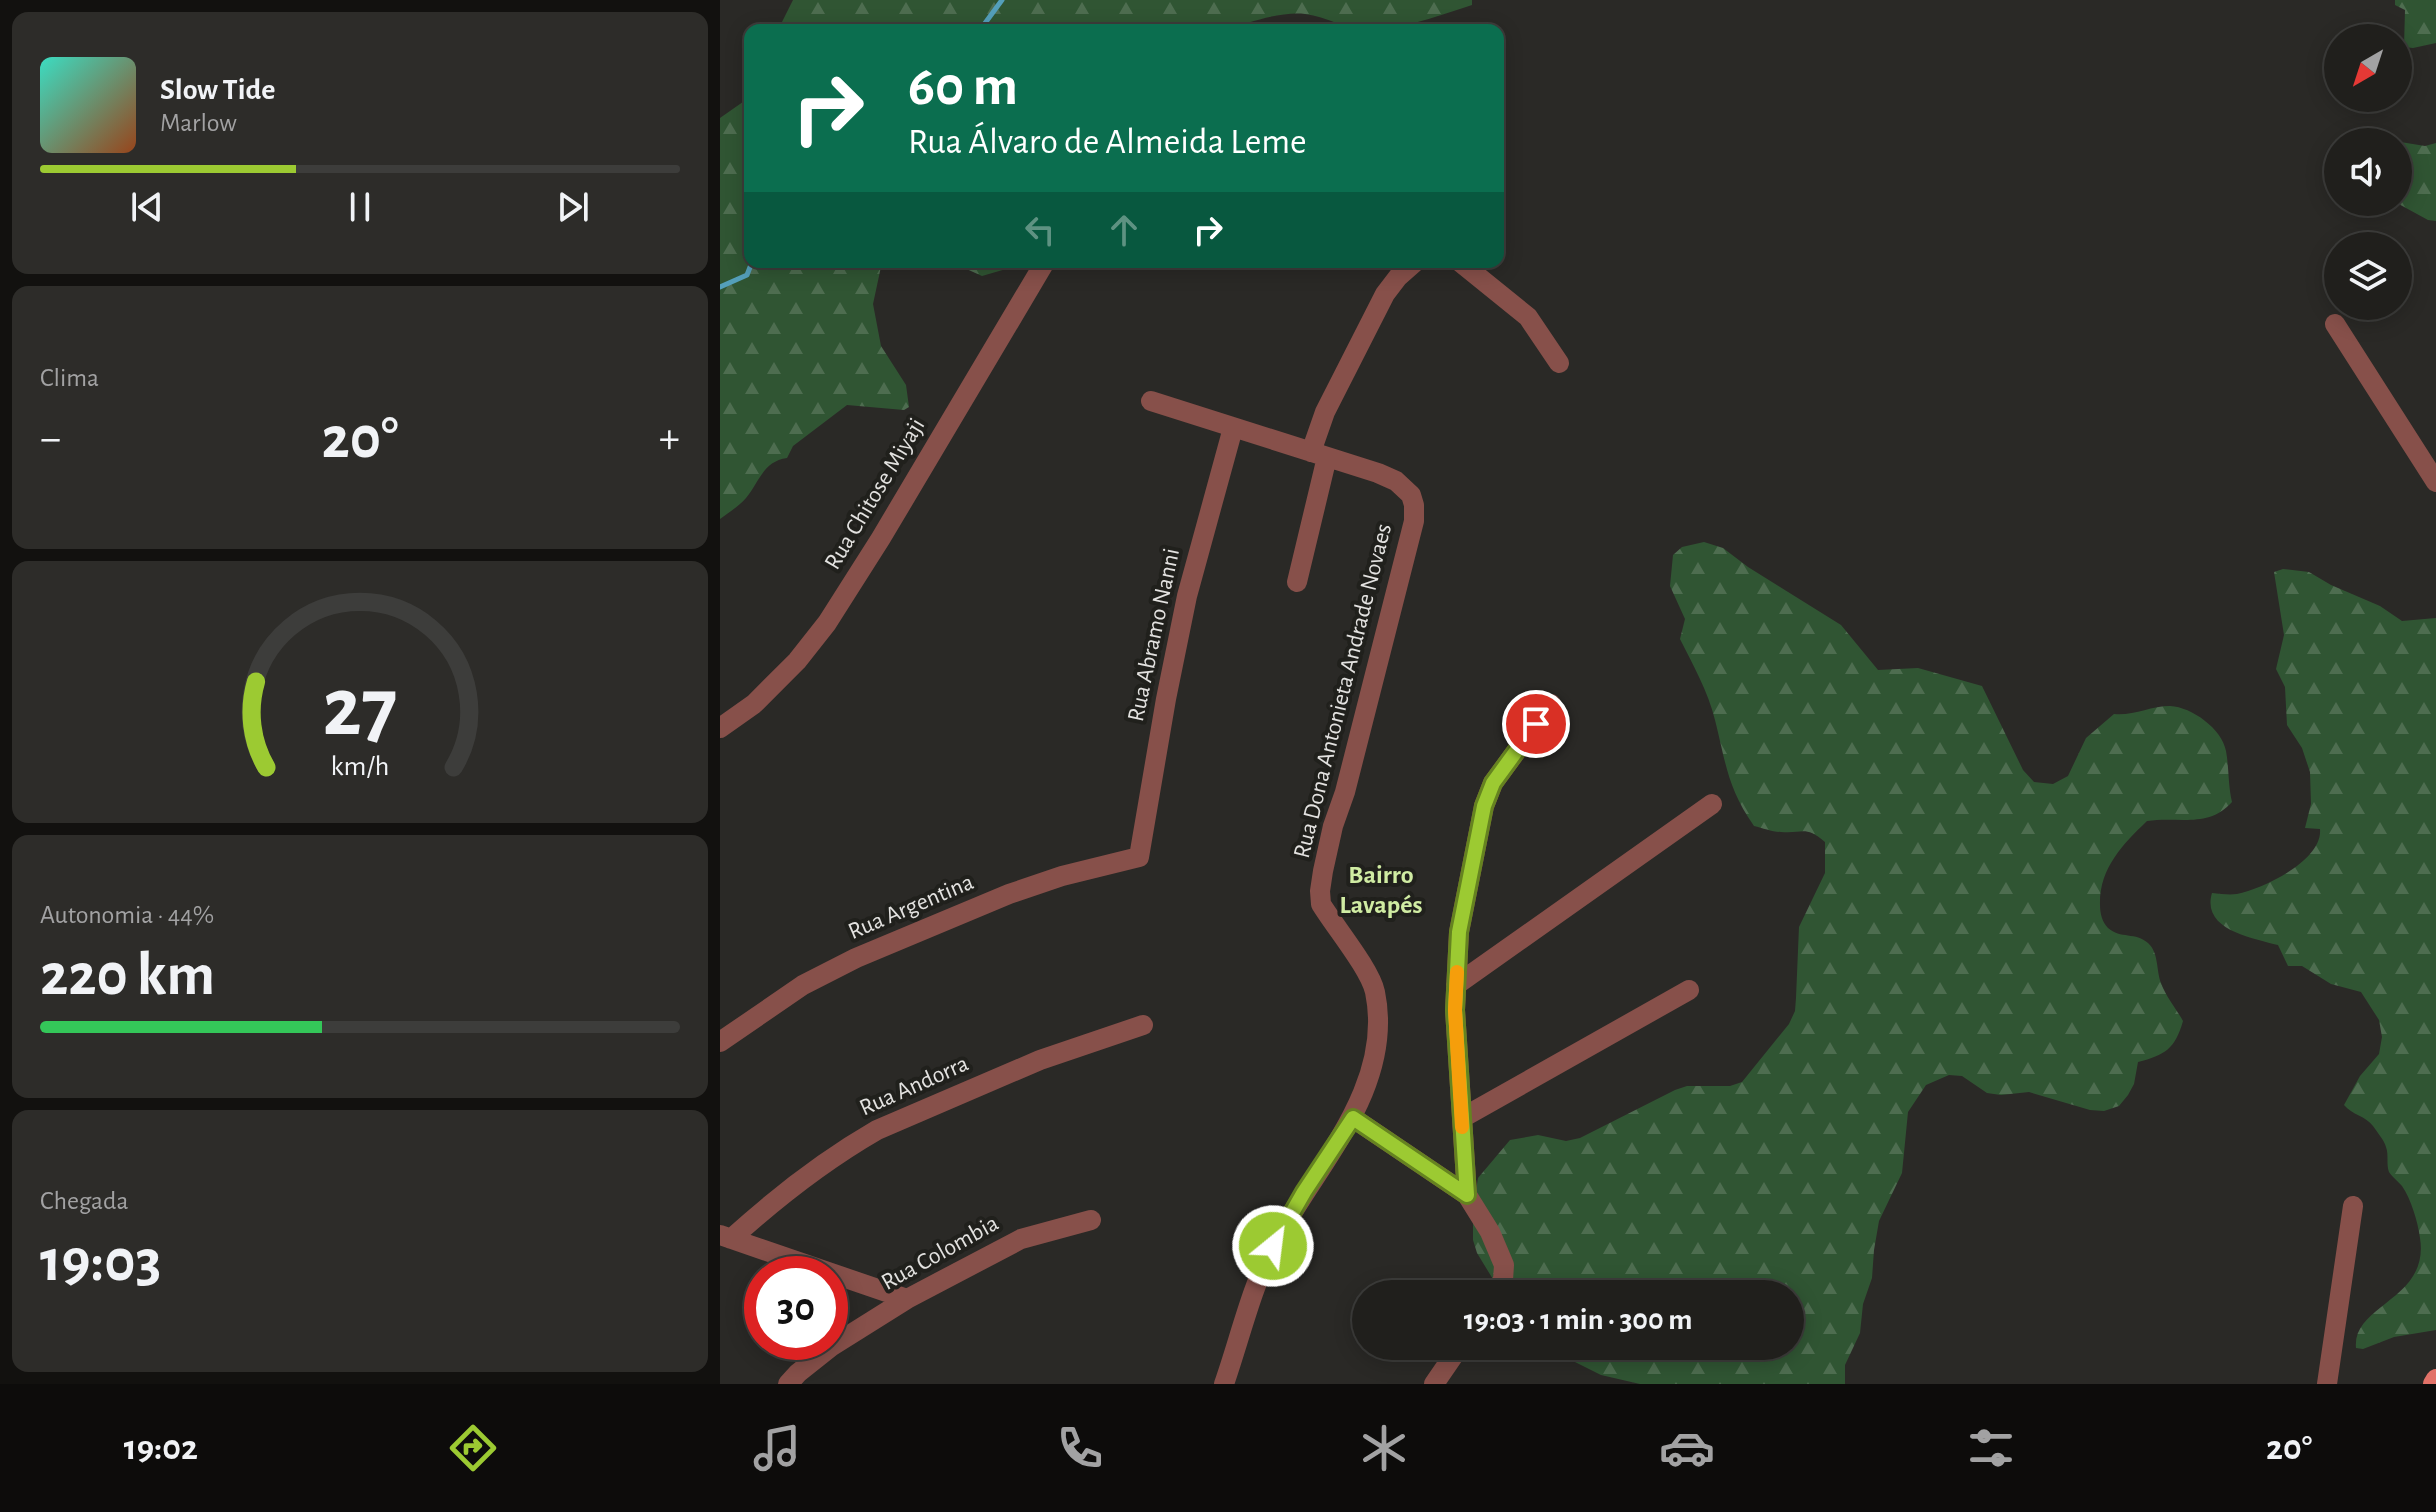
<!DOCTYPE html>
<html lang="pt">
<meta charset="utf-8">
<style>
body{margin:0;font-family:"Alegreya Sans",sans-serif;background:#2d2c29;color:#f1f3f6;height:100vh;display:flex;flex-direction:column;font-size:30px;white-space:nowrap}
*{box-sizing:border-box;margin:0}
p{font-size:26px;color:#a2a2a3}
.icon{flex:none;width:44px;height:44px;fill:none;stroke:currentColor;stroke-width:2;stroke-linecap:round;stroke-linejoin:round}
.map{position:relative;flex:1;overflow:hidden}
.details{display:flex;flex-direction:column;gap:12px;padding:12px;background:#12110f;width:720px}
.details>*{flex:none}
.hud{position:absolute;left:24px;top:24px;width:760px;height:244px;border-radius:16px;box-shadow:0 4px 20px #0003,0 0 0 2px #3d3d3b;background:#0b6e4f;color:#fff;overflow:hidden}
.needle{width:52px;rotate:219deg}
.controls{position:absolute;left:1604px;top:24px;display:grid;gap:16px}
.controls a{display:grid;place-items:center;width:88px;height:88px;border-radius:50%;background:#201f1c;box-shadow:0 4px 20px #0003,0 0 0 2px #3d3d3b;font-size:40px}
.speed{position:absolute;left:24px;top:1256px;display:flex;gap:16px;font-size:40px;font-weight:700;text-align:center}
.speed>*{display:grid;place-content:center;width:104px;height:104px;border-radius:50%;background:#201f1c;box-shadow:0 4px 20px #0003,0 0 0 2px #3d3d3b;line-height:1}
.speed .limit{border:12px solid #d22;background:#fff;color:#111}
.pin{position:absolute;display:grid;place-items:center;width:68px;height:68px;color:#fff;margin:-34px;border:4px solid #fff;border-radius:50%;box-shadow:0 2px 8px #0007}
.me{position:absolute;width:88px;margin:-44px;rotate:29deg;stroke-linejoin:round;filter:drop-shadow(0 0 6px #0008)}
.turn{display:flex;align-items:center;gap:28px;height:168px;padding:0 32px;font-size:36px}
.turn .icon{width:104px;height:104px;stroke-width:2.5}
.turn b{display:block;font-size:56px;line-height:68px}
.lanes{display:flex;align-items:center;height:76px;padding:0 32px;background:#0003;justify-content:center;gap:40px;direction:ltr}
.lanes .off{opacity:.35}
.big{font-size:60px;font-weight:700;line-height:1.1}
.details .tile{flex:1;display:flex;flex-direction:column;justify-content:center;gap:12px;min-width:0;padding:0 28px;border-radius:16px;background:#2d2c29}
.details .dial{align-items:center;gap:0}
.dial svg{height:208px;overflow:visible;fill:none;stroke:#3d3d3b;stroke-width:7;stroke-linecap:round;text-anchor:middle}
.dial text{fill:#f1f3f6;stroke:none}
.song{display:flex;align-items:center;gap:24px}
.cover{width:96px;height:96px;border-radius:12px;background:linear-gradient(135deg,hsl(170 70% 55%),hsl(20 70% 35%))}
.played{height:8px;border-radius:4px;background:linear-gradient(90deg,#9cca32 40%,#3d3d3b 40%)}
.keys{display:flex;justify-content:space-around;direction:ltr}
.heat{display:flex;justify-content:space-between;align-items:center;font-size:44px;direction:ltr}
.charge{height:12px;border-radius:6px;background:linear-gradient(90deg,#34c759 44%,#3d3d3b 0)}
.trip{position:absolute;left:632px;top:1280px;width:452px;height:80px;border-radius:40px;background:#201f1c;box-shadow:0 4px 20px #0003,0 0 0 2px #3d3d3b;font-weight:700;line-height:80px;text-align:center}
.menu{display:flex;height:128px;justify-content:space-around;align-items:center;background:#0d0c0b;color:#a2a2a3}
.menu .icon{width:56px;height:56px}
.menu .selected{color:#9cca32}
.menu b{font-size:36px;color:#f1f3f6}
main{display:flex;flex:1;min-height:0}
.map>svg:first-child{display:block}
.forest{fill:url(#forest-firs)}
.lines{fill:none;stroke-linecap:round;stroke-linejoin:round}
.stream{stroke:#549fba;stroke-width:5}
.minor{stroke:#87504a;stroke-width:20}
.major{stroke:#e27268;stroke-width:20}
.route-casing{stroke:#658320;stroke-width:20}
.route{stroke:#9cca32;stroke-width:14}
.slow{stroke:#f59e0b;stroke-width:14}
.labels{text-anchor:middle;dominant-baseline:central;stroke-width:8;stroke-linejoin:round;paint-order:stroke}
.street-label{font-size:24px;fill:#e3e2e0;stroke:#20201c}
.neighbourhood-label{font-size:26px;font-weight:bold;fill:#d0eca3;stroke:#20201c}
</style>
<main>
<section class="details">
<div class="tile">
<div class="song"><i class="cover"></i><div><b>Slow Tide</b><p>Marlow</p></div></div>
<div class="played"></div>
<div class="keys"><svg class="icon" aria-label="previous" viewBox="0 0 24 24"><path d="M18 5L8 12l10 7zM5 5v14"/></svg><svg class="icon" aria-label="pause" viewBox="0 0 24 24"><path d="M8 5v14M16 5v14"/></svg><svg class="icon" aria-label="next" viewBox="0 0 24 24"><path d="M6 5l10 7-10 7zM19 5v14"/></svg></div>
</div>
<div class="tile"><p>Clima</p>
<div class="heat"><a>−</a><b class="big">20°</b><a>+</a></div>
</div>
<div class="tile dial"><svg viewBox="0 0 100 80">
<path d="M14 69A42 42 0 1 1 86 69"/>
<path d="M14 69A42 42 0 0 1 10 36" stroke="#9cca32"/>
<text x="50" y="56" font-size="32" font-weight="700">27</text>
<text x="50" y="72" font-size="11">km/h</text>
</svg></div>
<div class="tile"><p>Autonomia · 44%</p><b class="big">220 km</b><div class="charge"></div></div>
<div class="tile"><p>Chegada</p><b class="big">19:03</b></div>
</section>
<div class="map">
<svg width="1716" height="1384" viewBox="0 0 1716 1384">
<defs>
<pattern id="forest-firs" width="22" height="20" patternUnits="userSpaceOnUse" patternTransform="scale(2)"><rect width="22" height="20" fill="#305533"/><path d="M5 1l3.5 6h-7zM16 11l3.5 6h-7z" fill="#4e6d50"/></pattern>
</defs>
<rect width="100%" height="100%" fill="#2a2926"/>
<path class="forest" d="M73,0H752V5C720,15 685,29 651,29C622,29 608,17 585,14C563,11 527,22 508,30H58Z
M1675,0H1716V43L1693,48L1684,47L1685,10L1675,5Z
M30,97V262H162L153,304L161,346L186,385L189,407L184,410L127,405L73,446L67,458C43,461 39,483 26,498C19,506 8,513 0,519V118Z
M1656,138L1705,146L1716,143V221L1708,220L1675,202H1678V142H1635L1638,139Z
M231,262H294L286,269L262,276Z
M984,542L1003,548L1028,567L1121,625L1158,670L1198,668L1262,686L1303,770L1314,782L1333,784L1348,776L1366,738L1394,714C1413,716 1431,706 1450,706C1472,707 1502,729 1506,751C1509,767 1508,785 1512,802C1488,829 1458,816 1427,821C1402,845 1379,869 1380,905C1380,913 1382,922 1388,928C1400,939 1416,932 1428,943C1439,953 1436,970 1441,983C1446,997 1456,1008 1463,1021C1455,1049 1445,1055 1418,1062L1414,1084L1408,1095L1399,1106L1384,1111L1370,1110L1309,1092L1281,1095L1267,1093L1242,1076L1229,1075L1206,1085L1188,1112L1182,1173L1159,1221L1154,1250L1152,1278L1143,1304L1140,1333L1125,1365V1384H920L881,1375L853,1361L835,1346H1070V1294H782L757,1253L753,1240V1209L758,1178L790,1140L818,1135L846,1141L860,1138L955,1090L967,1086H1010L1022,1082L1069,1024L1075,1011L1076,998L1079,927L1105,873V842C1085,825 1083,834 1061,832C1052,832 1043,828 1034,826C1007,787 1006,763 995,720C988,691 973,665 960,639L965,619L950,586L953,555L962,547Z
M1563,569L1589,572L1611,585L1660,606L1682,621L1716,618V1330L1674,1337L1643,1349L1636,1348C1632,1304 1710,1300 1700,1238C1698,1222 1691,1199 1682,1186C1678,1181 1672,1177 1669,1172C1666,1164 1669,1155 1666,1147C1664,1140 1657,1132 1653,1126C1646,1116 1632,1115 1624,1105L1640,1076L1659,1054L1662,1037L1659,1020L1641,992L1611,984L1582,966H1568L1558,945C1533,938 1481,930 1492,893C1500,894 1510,895 1517,894C1545,888 1603,860 1600,829L1585,828L1591,804L1590,772L1582,748L1567,725L1565,687L1556,669L1564,635L1554,572Z"/>
<g class="lines">
<path class="stream" d="M260,30L282,0
M0,287L27,275L32,262"/>
<path class="minor" d="M740,262L808,317L839,363
M1615,324L1716,482
M431,401L658,473L676,481L691,495L694,505V521L625,792L613,826L603,871L600,891L601,904C615,927 650,969 655,992C675,1089 594,1167 553,1246C531,1289 520,1338 504,1384
M591,452L605,412L665,294L678,277L695,262
M577,582L607,457
M0,728L34,704L77,661L107,623L161,538L325,262
M736,985L992,804
M0,1042L83,985L136,958L289,894L342,876L419,857L446,699L467,596L513,428
M633,1118L747,1195L770,1232L784,1265L783,1280L774,1294
M742,1118L969,990
M747,1195L735,1010L739,932L764,806L773,783L831,704
M0,1235L187,1299
M11,1239C56,1198 105,1160 157,1130L320,1060L423,1025
M68,1384L78,1373L112,1346L187,1299L301,1239L371,1220
M714,1384L740,1346
M1607,1384L1633,1206"/>
<path class="major" d="M1713,1384L1716,1379"/>
</g>
<g class="lines">
<defs>
<path id="route" d="M553,1246L584,1192L633,1118L747,1195L735,1010L739,932L764,806L773,783L816,724"/>
</defs>
<use href="#route" class="route-casing"/>
<use href="#route" class="route"/>
<path class="slow" d="M737,972L735,1010L742,1127"/>
</g>
<g class="labels">
<g class="street-label">
<text transform="translate(155 494) rotate(-59)">Rua Chitose Miyaji</text>
<text transform="translate(434 635) rotate(-78)">Rua Abramo Nanni</text>
<text transform="translate(623 691) rotate(-76)">Rua Dona Antonieta Andrade Novaes</text>
<text transform="translate(191 907) rotate(-23)">Rua Argentina</text>
<text transform="translate(194 1086) rotate(-24)">Rua Andorra</text>
<text transform="translate(220 1253) rotate(-29)">Rua Colombia</text>
</g>
<g class="neighbourhood-label">
<text x="661" y="875">Bairro<tspan x="661" dy="30">Lavapés</tspan></text>
</g>
</g>
</svg>
<div class="controls">
<a><svg class="needle" viewBox="-14 -14 28 28"><path d="M0-13l5 13h-10z" fill="#e53935"/><path d="M0 13l5-13h-10z" fill="#a2a2a3"/></svg></a>
<a><svg class="icon" aria-label="sound" viewBox="0 0 24 24"><path d="M4 9h4l5-4v14l-5-4H4zM17 9q2 3 0 6"/></svg></a>
<a><svg class="icon" aria-label="layers" viewBox="0 0 24 24"><path d="M12 4l9 5-9 5-9-5zM3 14l9 5 9-5"/></svg></a>
</div>
<div class="speed"><div class="limit">30</div></div>
<div class="pin" style="left:816px;top:724px;background:#d93025"><svg class="icon" aria-label="arrive" viewBox="0 0 24 24"><path d="M6 21V4h12l-3 4 3 4H6"/></svg></div>
<svg class="me" style="left:553px;top:1246px" viewBox="-20 -20 40 40"><circle r="17" fill="#9cca32" stroke="#fff" stroke-width="3"/><path d="M0-11L8 9 0 5-8 9z" fill="#fff"/></svg>
<div class="trip">19:03 · 1 min · 300 m</div>
<div class="hud">
<div class="turn"><svg class="icon" aria-label="right" viewBox="0 0 24 24"><path d="M7 20v-9h11M14 6l5 5-5 5"/></svg><div><b>60 m</b>Rua Álvaro de Almeida Leme</div></div>
<div class="lanes"><svg class="icon off" aria-label="left" viewBox="0 0 24 24"><path d="M17 20v-9H6M10 6l-5 5 5 5"/></svg><svg class="icon off" aria-label="ahead" viewBox="0 0 24 24"><path d="M12 20V5M6 11l6-6 6 6"/></svg><svg class="icon" aria-label="right" viewBox="0 0 24 24"><path d="M7 20v-9h11M14 6l5 5-5 5"/></svg></div>
</div>
</div>
</main>
<nav class="menu">
<b>19:02</b>
<svg class="icon selected" aria-label="directions" viewBox="0 0 24 24"><path d="M12 3l9 9-9 9-9-9zM9 14v-3h6M13 9l2 2-2 2"/></svg>
<svg class="icon" aria-label="music" viewBox="0 0 24 24"><path d="M9 18V5l10-2v13"/><circle cx="6" cy="18" r="3"/><circle cx="16" cy="16" r="3"/></svg>
<svg class="icon" aria-label="phone" viewBox="0 0 24 24"><path d="M5 4h4l2 5-3 2q2 4 5 5l2-3 5 2v4C11 20 4 13 5 4z"/></svg>
<svg class="icon" aria-label="climate" viewBox="0 0 24 24"><path d="M12 3v18M4 7l16 10M4 17L20 7"/></svg>
<svg class="icon" aria-label="car" viewBox="0 0 24 24"><path d="M5 17H2v-5l4-1 3-4h7l3 4 3 1v5h-3M9 17h6M6 11h13"/><circle cx="7" cy="17" r="2"/><circle cx="17" cy="17" r="2"/></svg>
<svg class="icon" aria-label="filters" viewBox="0 0 24 24"><path d="M4 7h16M4 17h16"/><circle cx="9" cy="7" r="2"/><circle cx="15" cy="17" r="2"/></svg>
<b>20°</b>
</nav>
